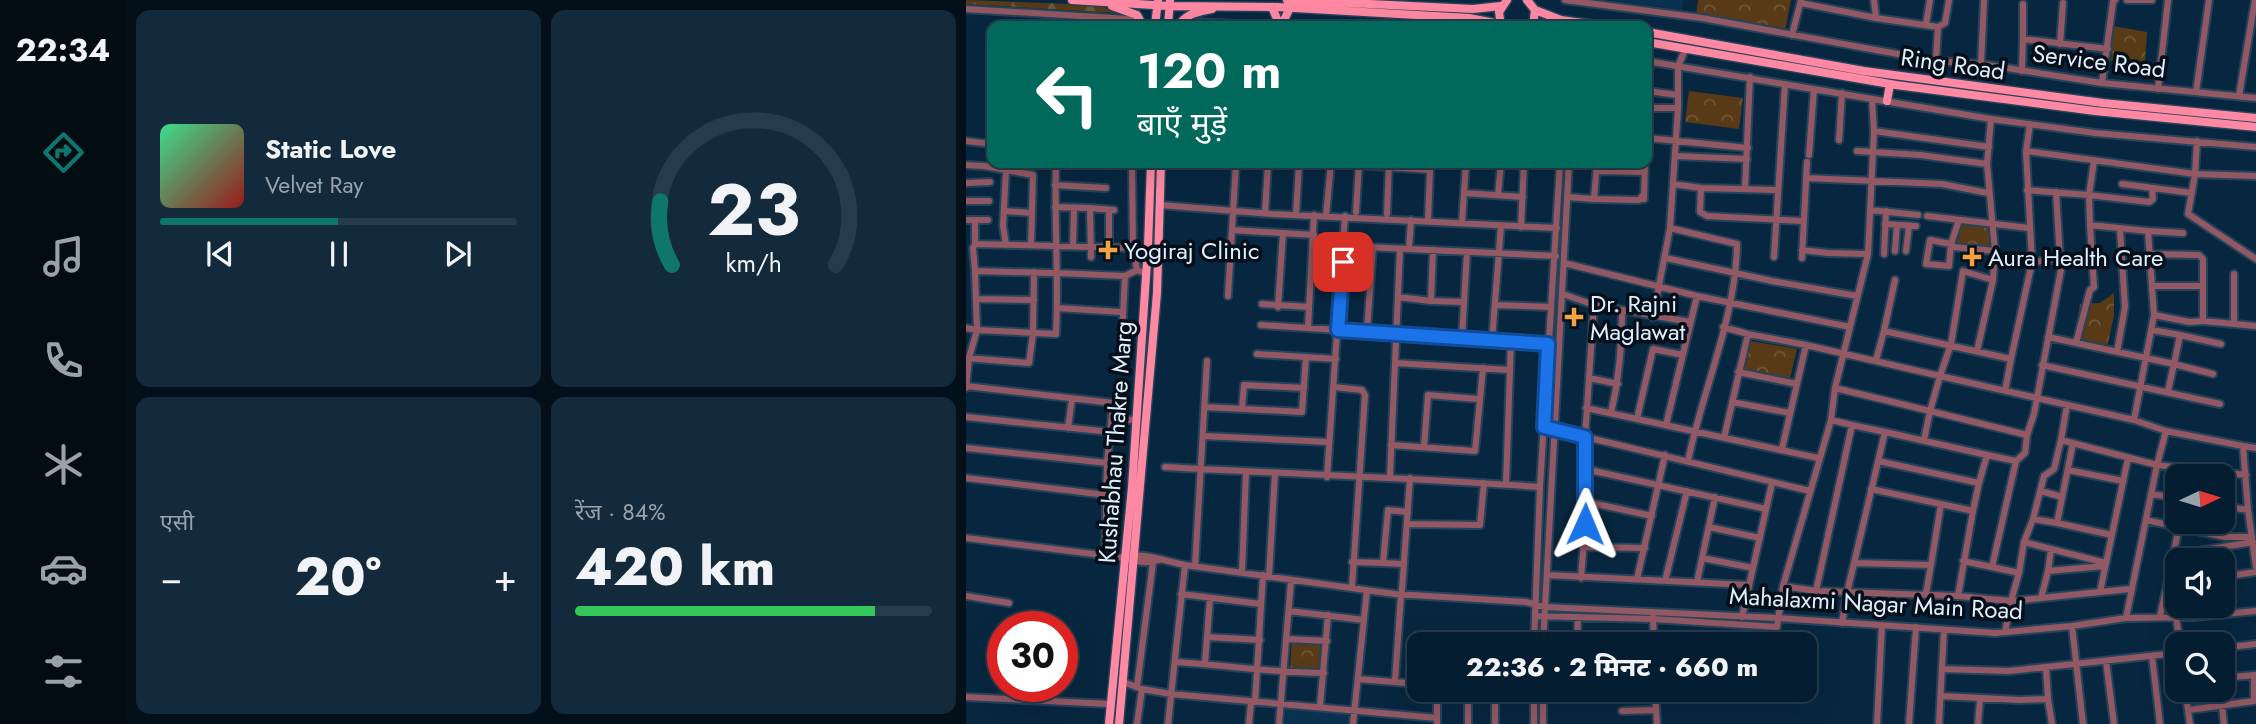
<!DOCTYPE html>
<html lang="hi">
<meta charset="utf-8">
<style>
body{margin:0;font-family:Jost,"Noto Sans Devanagari",sans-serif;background:#132a3c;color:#f1f3f6;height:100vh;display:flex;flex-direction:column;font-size:26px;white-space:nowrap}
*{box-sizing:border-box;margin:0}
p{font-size:23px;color:#97a2ab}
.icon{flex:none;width:38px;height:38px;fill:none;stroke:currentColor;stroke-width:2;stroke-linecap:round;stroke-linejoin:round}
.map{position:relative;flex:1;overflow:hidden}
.drawer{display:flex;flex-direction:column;gap:10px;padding:10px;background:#03101a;width:840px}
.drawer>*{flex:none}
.hud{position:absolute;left:21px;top:21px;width:665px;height:147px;border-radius:14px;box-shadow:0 7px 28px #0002,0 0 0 2px #263b4c;background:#00695c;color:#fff;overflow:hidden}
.needle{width:46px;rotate:86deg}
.fabs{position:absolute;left:1199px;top:464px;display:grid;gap:14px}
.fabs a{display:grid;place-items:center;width:70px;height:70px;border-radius:14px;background:#051d30;box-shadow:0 7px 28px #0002,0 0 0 2px #263b4c;font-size:35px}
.speed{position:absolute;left:21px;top:611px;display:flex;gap:14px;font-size:35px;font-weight:700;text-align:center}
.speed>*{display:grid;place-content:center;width:91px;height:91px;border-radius:50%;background:#051d30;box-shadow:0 7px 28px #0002,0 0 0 2px #263b4c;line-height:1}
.speed .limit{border:10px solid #d22;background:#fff;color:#111}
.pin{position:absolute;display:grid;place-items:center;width:60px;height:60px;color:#fff;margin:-30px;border-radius:14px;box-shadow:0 4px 10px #0006}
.me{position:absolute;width:77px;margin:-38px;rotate:1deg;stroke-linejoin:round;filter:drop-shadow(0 0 5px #0008)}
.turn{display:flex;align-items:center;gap:24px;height:147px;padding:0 35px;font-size:32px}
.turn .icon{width:91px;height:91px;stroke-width:2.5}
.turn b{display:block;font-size:49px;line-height:60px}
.big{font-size:52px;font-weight:800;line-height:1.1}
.drawer .tile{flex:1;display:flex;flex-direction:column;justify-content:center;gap:10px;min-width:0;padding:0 24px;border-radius:14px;background:#132a3c}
.drawer .dial{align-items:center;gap:0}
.dial svg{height:182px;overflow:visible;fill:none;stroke:#263b4c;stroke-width:7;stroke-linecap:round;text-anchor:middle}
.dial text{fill:#f1f3f6;stroke:none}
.song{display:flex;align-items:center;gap:21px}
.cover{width:84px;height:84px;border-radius:10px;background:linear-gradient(135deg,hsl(150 70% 55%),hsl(0 70% 35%))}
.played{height:7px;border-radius:4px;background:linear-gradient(90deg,#0f766e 50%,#263b4c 50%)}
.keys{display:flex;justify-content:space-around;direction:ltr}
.heat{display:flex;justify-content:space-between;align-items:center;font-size:38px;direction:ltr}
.charge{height:10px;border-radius:5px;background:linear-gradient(90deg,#34c759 84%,#263b4c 0)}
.drawer .tiles{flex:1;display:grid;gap:10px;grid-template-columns:repeat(2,1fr)}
.trip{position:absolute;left:441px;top:632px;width:410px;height:70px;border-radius:14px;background:#051d30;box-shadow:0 7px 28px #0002,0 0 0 2px #263b4c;font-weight:800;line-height:70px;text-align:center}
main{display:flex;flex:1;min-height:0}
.tab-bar{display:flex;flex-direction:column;width:126px;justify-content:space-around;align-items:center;background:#020c13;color:#97a2ab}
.tab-bar .icon{width:49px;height:49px}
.tab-bar .on{color:#0f766e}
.tab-bar b{font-size:32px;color:#f1f3f6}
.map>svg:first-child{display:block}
.built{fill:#0a3150}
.forest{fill:url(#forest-firs)}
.park{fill:url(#park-crowns)}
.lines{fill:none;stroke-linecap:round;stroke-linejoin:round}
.minor-casing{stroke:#26435a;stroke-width:10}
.major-casing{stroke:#26435a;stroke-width:11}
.minor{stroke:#925964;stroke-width:6}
.major{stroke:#ff89a3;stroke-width:8}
.route-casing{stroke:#114b97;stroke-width:18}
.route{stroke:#1a73e8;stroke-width:12}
.poi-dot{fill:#f4a344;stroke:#040f1a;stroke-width:2.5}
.labels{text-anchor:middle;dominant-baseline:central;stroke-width:7;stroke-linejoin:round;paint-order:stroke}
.street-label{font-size:24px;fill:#e1effd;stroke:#040f1a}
.poi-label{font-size:24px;fill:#e1effd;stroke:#040f1a;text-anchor:start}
</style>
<main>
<nav class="tab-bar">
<b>22:34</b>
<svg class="icon on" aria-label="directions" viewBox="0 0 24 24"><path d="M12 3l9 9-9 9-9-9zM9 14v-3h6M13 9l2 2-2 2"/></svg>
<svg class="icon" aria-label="music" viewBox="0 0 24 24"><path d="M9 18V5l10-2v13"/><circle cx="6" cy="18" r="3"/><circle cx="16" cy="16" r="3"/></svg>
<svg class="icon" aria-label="phone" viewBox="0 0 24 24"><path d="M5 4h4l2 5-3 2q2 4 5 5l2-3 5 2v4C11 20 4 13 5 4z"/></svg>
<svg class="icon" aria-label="climate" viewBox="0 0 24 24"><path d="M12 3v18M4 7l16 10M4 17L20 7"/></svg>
<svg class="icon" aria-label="car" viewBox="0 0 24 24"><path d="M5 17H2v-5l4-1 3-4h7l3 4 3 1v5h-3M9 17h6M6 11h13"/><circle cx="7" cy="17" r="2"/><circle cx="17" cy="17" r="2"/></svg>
<svg class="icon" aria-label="filters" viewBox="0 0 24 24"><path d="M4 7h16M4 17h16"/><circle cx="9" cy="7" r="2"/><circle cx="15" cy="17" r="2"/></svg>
</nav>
<section class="drawer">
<div class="tiles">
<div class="tile">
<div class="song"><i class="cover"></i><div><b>Static Love</b><p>Velvet Ray</p></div></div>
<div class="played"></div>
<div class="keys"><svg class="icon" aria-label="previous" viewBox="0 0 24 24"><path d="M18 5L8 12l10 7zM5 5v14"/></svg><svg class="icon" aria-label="pause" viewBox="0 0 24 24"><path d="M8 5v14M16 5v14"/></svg><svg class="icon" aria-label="next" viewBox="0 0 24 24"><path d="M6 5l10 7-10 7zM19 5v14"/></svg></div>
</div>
<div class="tile dial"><svg viewBox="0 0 100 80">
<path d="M14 69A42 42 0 1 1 86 69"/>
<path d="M14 69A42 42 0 0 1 9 41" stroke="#0f766e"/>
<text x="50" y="56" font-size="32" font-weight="700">23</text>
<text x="50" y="72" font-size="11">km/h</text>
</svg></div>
<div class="tile"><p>एसी</p>
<div class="heat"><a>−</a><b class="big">20°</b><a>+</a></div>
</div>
<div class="tile"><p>रेंज · 84%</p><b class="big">420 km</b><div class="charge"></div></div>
</div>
</section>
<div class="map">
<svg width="1290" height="724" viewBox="0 0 1290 724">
<defs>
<pattern id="forest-firs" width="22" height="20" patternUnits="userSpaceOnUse" patternTransform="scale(1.75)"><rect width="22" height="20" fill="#583a16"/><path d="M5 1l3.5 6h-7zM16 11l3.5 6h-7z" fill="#705739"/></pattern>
<pattern id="park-crowns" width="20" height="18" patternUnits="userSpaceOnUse" patternTransform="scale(1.75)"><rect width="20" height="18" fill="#583a16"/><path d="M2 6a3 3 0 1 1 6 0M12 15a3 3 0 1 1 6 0" fill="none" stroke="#705739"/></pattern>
</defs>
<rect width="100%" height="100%" fill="#072740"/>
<path class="built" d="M646,0H718L716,10Z
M320,706L385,712L384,724H319Z"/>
<path class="forest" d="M0,0L132,5L152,13L0,4Z"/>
<path class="park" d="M732,0H825L819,31L730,15Z
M1147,26L1181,32L1179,64L1145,61Z
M723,91L777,98L773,129L719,122Z
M992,224L1024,226L1023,248L990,245Z
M1148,293V316L1141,347L1108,341L1114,304L1134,303Z
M784,341L831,349L824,378L776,370Z
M326,641L358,646L356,670L324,667Z"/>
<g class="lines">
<defs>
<path id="minor" d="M599,0L736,18L970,61L1015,64L1136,83L1290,98
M908,0L910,18L972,27L970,61
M1161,0H1186
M835,3L910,18
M0,9L163,19L168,20L172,26
M960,24L964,0
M220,26L229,22L306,26
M972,27L979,23L983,0
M826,35L835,0
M1057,39V4
M1094,44L1097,3
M681,61L1025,119L1129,133L1290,147
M1015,64L1018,0
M1056,71L1057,39L1142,49
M1136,83L1147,2L1149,0
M1192,89L1202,0
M681,91L712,95
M1230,92L1243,0
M1273,96L1289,0
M681,108H712
M908,131L1023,147
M681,138L782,148
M873,140L876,93
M0,141L26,144
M891,151L954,155L1021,164
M1060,151L1229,174L1231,141
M843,155L848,89
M709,156L781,159
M90,163C88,220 93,277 90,334L11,330L9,271L83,273H91L159,276
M166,163L167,248L171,270L181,274
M631,163L628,199L673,200L677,195
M0,165L18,166L67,175L65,245
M393,165L464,170V163
M40,170L37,226L40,245
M631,171L678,172
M1290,176L1229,174L1222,214L1290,259
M840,178L976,184L1022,193
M0,183L24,182
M707,184L735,188L811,190
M1156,184L1226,193
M89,185L140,188
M735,188L734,212L741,216L837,221
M779,188L784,77
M1061,190L1123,195L1128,161
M498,193L557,197
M532,195L535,163
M601,197L628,199
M678,199L679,163
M0,201H23
M194,205L306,214L591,228
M89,207L124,208L125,257
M124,208L148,210
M143,210V247
M904,210L952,215
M38,211L66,213
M390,212L393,163
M299,213L302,163
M421,214L423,163
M330,215L333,163
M360,216L365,163
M961,216L1063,228
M0,220H22
M993,220L985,244L983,266L960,264L964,240L985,244L988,247L1029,251L1021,164L1025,119
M9,221V244
M462,221L464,170
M496,223L500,163
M919,224L950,226
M1124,225L1123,195L1183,202L1187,199L1186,188
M555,227L558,163
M704,228L771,244C770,318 737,388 722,461
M266,230L348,235
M1182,231L1217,233
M107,246L108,208
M379,246L590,256
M443,249L445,220
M836,250L862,253L902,254
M929,251L931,225
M940,251L943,226
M918,254L920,211
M1183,254L1233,255L1237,259V286H1186
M808,257L819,84
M700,258L806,281L891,296
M836,258L841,162
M1066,262L1094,259
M598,263L731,296L884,327
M9,271L7,248L9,244L167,248
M1268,274V324
M929,280L918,331L1045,359L1066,262L1060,151L1064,124
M1027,280L1029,251
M597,294L628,305L724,322
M262,296L270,163
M432,297L465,301L498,302
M11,299L68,300
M465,301L467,250
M296,304L343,307
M529,305L585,307
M312,307L317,233
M91,308L155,312
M1188,315L1224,322L1237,321V286
M687,317L704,228L712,108V66L720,48
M1237,321L1290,326
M295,325L582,344
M757,327L782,334L840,345L974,376L964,411L869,388
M0,328L11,330L3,358L0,388
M342,328L348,215
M401,331L407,247
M156,335L159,276L171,270
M1214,335L1255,344
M496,337L501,252
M1082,337L1110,343L1124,290L1128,287L1126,257
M526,340L535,226
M1110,343L1208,364L1214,335L1186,330
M1011,351L1027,280L997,271L985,344L974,376L1168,420L1188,315L1182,231L1124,225L1126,257L1094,259L1090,192
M1151,352L1159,307L1154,229
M291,354L370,359
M0,358L63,363L67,334L68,272
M910,360L918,331
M429,363L544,370
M1076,365L1254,404
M772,372L831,384
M623,378L652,384
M0,386L147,403L141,463L139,556
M368,387L396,390L399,395L386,588
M1039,391L1045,359
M1202,391L1208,364L1247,374
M766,402L824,413
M1101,405L1095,440L1191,465L1200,431L1168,420
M239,407L336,412L340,357
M620,408L852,458
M276,409L278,385L338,388
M645,413C653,379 656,346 656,310
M0,417L145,432
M146,419L170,420
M671,419L687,349L717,355
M700,425L731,296
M578,427L844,491
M102,428L106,399
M1200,431L1277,446L1282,510L1290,567
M1061,435L1068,414L1097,259
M238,436L363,442
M758,438L782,334
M958,440L964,411L1061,435L1059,453L1050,461
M1107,443L1091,523L1146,535
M425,445L509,451L517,368
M1277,446L1290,448
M458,447L462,395L512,399
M0,448L141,463
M816,449L840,345
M912,461L1013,483L1021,455L919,432
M199,467C324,474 449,478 574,487
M619,469L800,509
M1102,470L1157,481
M361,477L379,216
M424,477L434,249
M0,478L140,495
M540,484L545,341
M905,489L1007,511L1013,483
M1075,491L1096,497
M1185,494L1211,498
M621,502L686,516
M1256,506L1282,510
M1007,511L992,596L1045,601L1053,573L1026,567L1050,461L1021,455
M1180,520L1259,537H1286
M1091,523L1067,519L1078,476L1088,469L1095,440
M441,524L514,525L518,483
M743,527L794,538
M0,538L159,558C170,562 182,564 193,560
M1058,542L1140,563
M617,547L679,548
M1208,555L1287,542
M164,556C180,553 202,562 219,565L429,594L560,602L579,607L812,618L1029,633L1106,626L1160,618L1227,617L1290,611
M736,558L787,568
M997,561L1026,567
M386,562L417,563
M888,563L965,565L975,504
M438,564L417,563L422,510L442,512
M229,566L241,361
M1139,566L1082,571L1075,598L1134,592L1162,458
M1082,571L1085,550
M276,572L280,472
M1053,573L1058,542L1067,519
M581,575L783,585
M303,576L309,473
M1256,577L1290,572
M615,578L621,502L619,437L628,305
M671,579L699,455
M699,581L721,491
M731,582L749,497
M1211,583L1201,585L1213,527
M817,586L850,591L886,425L865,420
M436,590L444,478
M850,591L992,596
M1134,592L1164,589
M215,594L295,604
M960,594L965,565
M0,596L43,603
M323,611L398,620
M569,616L687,619L811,627L817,586L865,420L869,388L902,254L908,131L906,99
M1194,616L1201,585
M687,617L688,644
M776,617L806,483
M1210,617L1214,644
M1160,618L1191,465L1280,475
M876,623L881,593L919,432L886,425
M1106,626L1117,724
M1039,632L1045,601L1075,598
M241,637L294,640
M320,639L361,641
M502,644H527
M540,644H568
M568,644L574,487L594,163
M577,644L603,163
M611,644L612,617
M1256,648L1290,644
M1186,656L1194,724
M1140,661L1148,724
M209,662C259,665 308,673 358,673
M239,663L244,598
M1080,668L1082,699
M976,669L1043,671L1211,653
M1256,678L1289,675
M392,679L453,684
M429,681L435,595
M157,682L176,689L205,694L471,718
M171,687L187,562
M471,690V724
M529,690V724
M568,690V724
M577,690V724
M689,690L691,724
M1219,690L1224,724
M975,696L1054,700L1082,699L1086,724
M0,697L144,704
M289,702L297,575
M1256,706L1258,724
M354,707L362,615
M1223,710L1288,701V675
M656,711L690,710
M171,724L176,689
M202,724L219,565
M283,724L285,702
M313,724L325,581
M387,724L401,590
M502,724V690
M911,724L916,625
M943,724L950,627
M973,724L978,630
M1012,724L1014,699"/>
<path id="major" d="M106,0L203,6L311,7L503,18L534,24
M321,0L507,9L535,6
M561,0L569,10L567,26
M146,6L171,15L177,26
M306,7L314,26
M569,10L595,20L638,26
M189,26L192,0
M202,26L204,0
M212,26C221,13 232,12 246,9
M315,26L324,8
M535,26L533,12L541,0
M681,32L898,71L1137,103L1290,118
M681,42L930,85L1129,111L1290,127
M921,101L924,84
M143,724L166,487L182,246L185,163
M153,724L191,293L195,163"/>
</defs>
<use href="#minor" class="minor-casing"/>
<use href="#major" class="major-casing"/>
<use href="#minor" class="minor"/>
<use href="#major" class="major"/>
</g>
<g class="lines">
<defs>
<path id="route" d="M377,262L372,330L582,344L578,427L619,437V524"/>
</defs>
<use href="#route" class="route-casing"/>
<use href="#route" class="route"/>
</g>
<g class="poi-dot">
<path d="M138.5 239.5h7v7h7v7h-7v7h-7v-7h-7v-7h7z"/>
<path d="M1002.5 246.5h7v7h7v7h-7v7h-7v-7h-7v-7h7z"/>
<path d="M604.5 306.5h7v7h7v7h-7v7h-7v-7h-7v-7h7z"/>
</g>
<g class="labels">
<g class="street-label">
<text transform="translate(1133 61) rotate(7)">Service Road</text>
<text transform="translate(987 64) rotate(8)">Ring Road</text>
<text transform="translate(149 442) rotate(-86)">Kushabhau Thakre Marg</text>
<text transform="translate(910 603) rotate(3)">Mahalaxmi Nagar Main Road</text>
</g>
<g class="poi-label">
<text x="158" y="250">Yogiraj Clinic</text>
<text x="1022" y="257">Aura Health Care</text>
<text x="624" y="303">Dr. Rajni<tspan x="624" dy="28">Maglawat</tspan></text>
</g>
</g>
</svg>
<div class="fabs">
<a><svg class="needle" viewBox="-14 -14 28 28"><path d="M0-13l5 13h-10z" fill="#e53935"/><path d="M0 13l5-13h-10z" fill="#97a2ab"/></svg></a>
<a><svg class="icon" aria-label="sound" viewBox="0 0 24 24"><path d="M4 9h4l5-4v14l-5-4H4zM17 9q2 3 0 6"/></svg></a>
<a><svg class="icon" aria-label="search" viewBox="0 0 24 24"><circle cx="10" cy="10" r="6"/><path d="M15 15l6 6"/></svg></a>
</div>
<div class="speed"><div class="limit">30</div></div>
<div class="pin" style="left:377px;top:262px;background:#d93025"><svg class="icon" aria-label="arrive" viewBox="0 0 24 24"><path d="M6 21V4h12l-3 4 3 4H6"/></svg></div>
<svg class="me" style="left:619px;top:524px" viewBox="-20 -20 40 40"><path d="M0-17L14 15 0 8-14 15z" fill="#1a73e8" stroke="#fff" stroke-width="4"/></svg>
<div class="trip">22:36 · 2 मिनट · 660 m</div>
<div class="hud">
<div class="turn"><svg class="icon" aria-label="left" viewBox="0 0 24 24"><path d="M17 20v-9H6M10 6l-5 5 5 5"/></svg><div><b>120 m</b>बाएँ मुड़ें</div></div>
</div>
</div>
</main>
